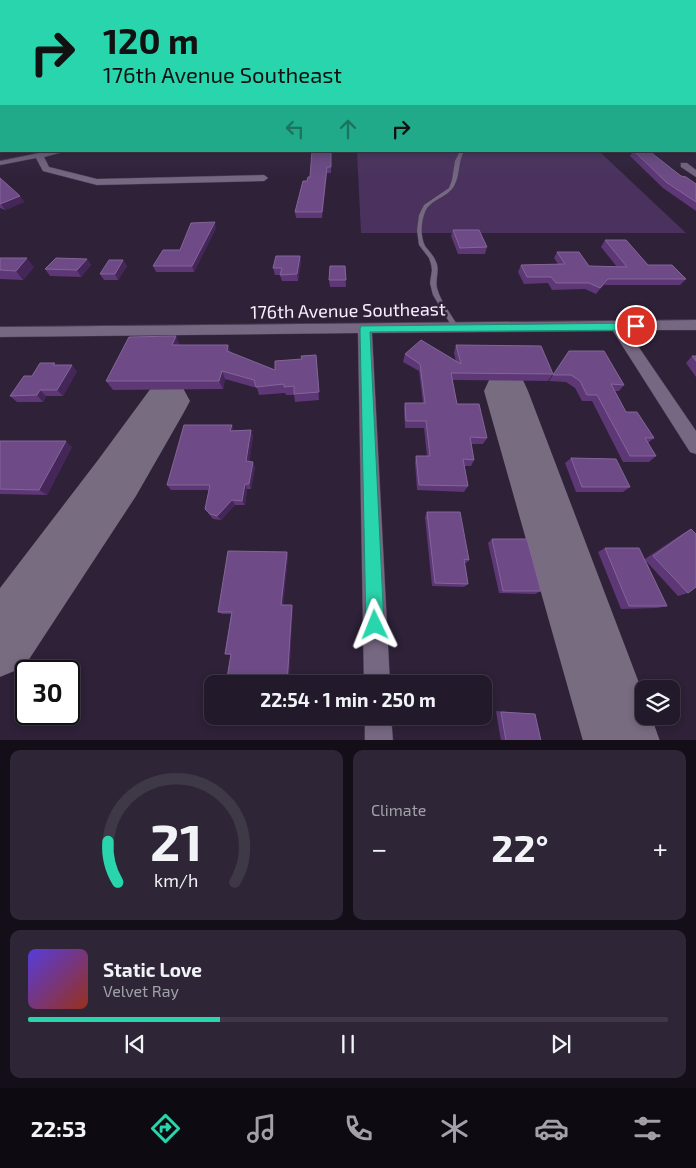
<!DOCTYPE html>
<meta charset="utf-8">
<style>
body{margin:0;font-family:"Exo 2",sans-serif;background:#2e2636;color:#f1f3f6;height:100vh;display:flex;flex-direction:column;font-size:19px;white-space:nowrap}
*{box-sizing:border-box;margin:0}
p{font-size:16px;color:#a2a0a8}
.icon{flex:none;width:28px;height:28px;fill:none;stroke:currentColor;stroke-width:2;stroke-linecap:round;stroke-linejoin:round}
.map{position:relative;height:740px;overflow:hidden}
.side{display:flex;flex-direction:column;gap:10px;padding:10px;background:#130e17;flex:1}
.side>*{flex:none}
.guide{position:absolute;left:0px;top:0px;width:696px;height:152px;box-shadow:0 2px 8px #0003,0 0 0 1px #3f3847;background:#29d5ac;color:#111;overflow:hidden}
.buttons{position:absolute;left:635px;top:680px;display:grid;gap:10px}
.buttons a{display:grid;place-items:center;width:45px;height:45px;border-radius:10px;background:#22192a;box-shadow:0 2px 8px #0003,0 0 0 1px #3f3847;font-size:25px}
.speed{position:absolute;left:15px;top:660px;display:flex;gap:10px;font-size:25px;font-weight:700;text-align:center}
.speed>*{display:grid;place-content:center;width:65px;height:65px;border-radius:50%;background:#22192a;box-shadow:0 2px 8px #0003,0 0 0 1px #3f3847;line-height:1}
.speed .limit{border:2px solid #111;border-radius:8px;background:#fff;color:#111}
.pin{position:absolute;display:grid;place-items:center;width:42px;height:42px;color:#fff;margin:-21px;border:2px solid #fff;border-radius:50%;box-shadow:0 1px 5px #0007}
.me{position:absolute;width:55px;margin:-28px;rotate:358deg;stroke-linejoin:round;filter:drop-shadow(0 0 4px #0008)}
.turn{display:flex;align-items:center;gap:18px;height:105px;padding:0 20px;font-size:22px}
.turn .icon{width:65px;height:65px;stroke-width:2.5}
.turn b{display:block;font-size:35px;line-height:42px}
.lanes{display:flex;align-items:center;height:48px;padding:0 20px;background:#0003;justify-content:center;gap:25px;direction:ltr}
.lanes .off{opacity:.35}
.big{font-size:38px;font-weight:700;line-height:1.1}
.side .widget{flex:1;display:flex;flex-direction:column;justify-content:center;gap:8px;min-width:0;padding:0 18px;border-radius:10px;background:#2e2636}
.side .dial{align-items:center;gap:0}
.dial svg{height:130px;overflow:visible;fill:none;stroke:#3f3847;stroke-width:7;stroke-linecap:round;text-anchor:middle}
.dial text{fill:#f1f3f6;stroke:none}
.song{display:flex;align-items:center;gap:15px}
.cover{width:60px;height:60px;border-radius:8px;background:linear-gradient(135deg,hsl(250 70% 55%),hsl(10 70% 35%))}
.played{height:5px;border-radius:2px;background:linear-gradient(90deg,#29d5ac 30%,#3f3847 30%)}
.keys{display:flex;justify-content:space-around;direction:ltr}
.heat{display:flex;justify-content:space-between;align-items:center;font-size:28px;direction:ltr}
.side .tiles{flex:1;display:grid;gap:10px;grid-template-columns:1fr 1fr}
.widget:last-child{grid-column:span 2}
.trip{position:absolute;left:204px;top:675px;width:288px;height:50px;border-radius:10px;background:#22192a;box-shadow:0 2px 8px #0003,0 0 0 1px #3f3847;font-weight:700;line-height:50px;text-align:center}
.dock{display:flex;height:80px;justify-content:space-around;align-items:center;background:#0e0a11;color:#a2a0a8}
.dock .icon{width:35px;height:35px}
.dock .on{color:#29d5ac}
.dock b{font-size:22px;color:#f1f3f6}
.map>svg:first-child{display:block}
.green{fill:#4b325e}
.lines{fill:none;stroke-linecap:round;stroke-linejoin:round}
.taxiway{fill:#786c80;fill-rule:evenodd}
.lane-casing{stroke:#483d50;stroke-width:1}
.street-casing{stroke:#483d50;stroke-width:1}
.lane{fill:#766782;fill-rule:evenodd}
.street{fill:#766782;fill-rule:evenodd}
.wall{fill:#5e3777}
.shaded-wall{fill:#442658}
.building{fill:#6e4b86;stroke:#846599}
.route{fill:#29d5ac;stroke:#1b8a70}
.labels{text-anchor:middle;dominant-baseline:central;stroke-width:5;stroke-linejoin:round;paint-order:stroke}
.street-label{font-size:18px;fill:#f8f0ff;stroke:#2e2138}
</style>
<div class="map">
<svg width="696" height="741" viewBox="0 0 696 741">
<rect width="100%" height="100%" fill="#2e2138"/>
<path class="green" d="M695,85L696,152L601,153L686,233H361L357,151H695Z"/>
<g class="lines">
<path class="taxiway" d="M506,373L522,378L528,391L644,696V716H651L660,741H583L484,391L490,378Z
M167,382L183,388L190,401L183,414L136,496L24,667L0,677V588L98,460L151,388Z"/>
<defs>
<path id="lane" d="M460,151H464C458,163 460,174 455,184C449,198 431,198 425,212C421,222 420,236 425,246C429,251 434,256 436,262C440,270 435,279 437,288C441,303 452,315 459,328L456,330H454L433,295L430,283L432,270L431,264L429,258L419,245L417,230L419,215L424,205L449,188L452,180L455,161Z"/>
<path id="street" d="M0,104H1V108H0Z
M49,151H67L44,157L49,167L97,179L264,175L268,178L264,181L97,185L43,171L36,158L0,165V161Z
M681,163H687L696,170V177L681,167Z
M696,320V330H627L696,431V454L690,452L613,331L372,333L390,684H364L358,333L0,337V327Z
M365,716H391L393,741H365Z"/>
</defs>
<use href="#lane" class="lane-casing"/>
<use href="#street" class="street-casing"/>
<use href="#lane" class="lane"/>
<use href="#street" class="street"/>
</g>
<path class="wall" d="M331,151V173H327L322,218H296L295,212L307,181Z
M633,151H649L681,176L696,184V211L663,188L630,156Z
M0,178L20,196L24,202L5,210L0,208Z
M216,228L194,272H156L153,266Z
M453,230L487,247L485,254H458L451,236Z
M605,240L648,265L686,279L680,285H604L596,294L585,289L552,290L548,283L524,284L518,272L521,265L558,264L554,258L557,252L589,266L617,267L601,247Z
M300,256L301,262L298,281H282L280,275H275L273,268Z
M0,258L34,267L23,280L0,279Z
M87,259L91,265L81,277L50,276L45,269Z
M123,260L127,266L118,280H104L100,274Z
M345,266L346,287H330L329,280Z
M180,345H228L231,353L275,370L316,355L319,400L295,402L294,395H286L285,393L259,395L257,388L225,379L223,389L113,390L106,381Z
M456,345L553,374L548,381L452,380L457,404L487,438L483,444H471L474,460L471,466H464L468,486L464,492L417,490L415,462L416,456H427L424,428H405L404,410L405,403H423L419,371L403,362L405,354L456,362L454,353Z
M569,351L624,385L619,391H614L626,412L654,438L648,443L656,456L649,462H623L592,401H582L575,388L566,382L549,381Z
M692,356H696V377L686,363Z
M57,365L77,371L63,396H46L43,402H17L10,396L32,376Z
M251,430L253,436L249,462L255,467L251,489H247L245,505H235L221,520L213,519L205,509L209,490H171L167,485L234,431Z
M0,441L72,447L47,495L0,494Z
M571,458L630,487L623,492H576L565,463Z
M427,512L469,560L466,563H464L468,584L464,587L432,586L425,517Z
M691,529L688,593L678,596L646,561L667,606L657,608L621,609L598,552L605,548L645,559L682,534Z
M492,539L541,591L535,594L499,593L488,543Z
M287,552L288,556L283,605L293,608L231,655L225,654L231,614H222L218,612Z
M496,711L535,714L541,741H501Z"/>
<path class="shaded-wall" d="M327,167V173L322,218V212Z
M20,196L24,202L5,210L1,204Z
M215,222L216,228L194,272L192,266Z
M300,256L301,262L298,281L297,274Z
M27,258L34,267L23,280L16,271Z
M87,259L91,265L81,277L77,270Z
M123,260L127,266L118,280L115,274Z
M608,279L604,285L596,294L600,288Z
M176,336L180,345L177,354L172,345Z
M228,345L231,353L227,351Z
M72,365L77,371L63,396L57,390Z
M222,371L225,379L223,389L219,381Z
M40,390L46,396L43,402L37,395Z
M232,425L234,431H230Z
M251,430L253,436L249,467L246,461Z
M66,441L72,447L47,495L39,490Z
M253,462L255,467L251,489L249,484Z
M245,484L247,489L245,505L242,501Z
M232,500L235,505L221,520L217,516Z
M287,552L288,556L283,608L281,605Z
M292,605L293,608L289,684H287Z"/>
<path class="building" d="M312,151H331V167H327L322,212H295L303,181H307L308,177H310Z
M634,151H649L681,176L686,177L696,184V202L666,182Z
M0,178L20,196L0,204Z
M215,222L192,266H153L163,250H180L191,223Z
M453,230H479L487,247L460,248Z
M605,240H626L648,265H672L686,279H608L600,288L589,283H556L551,277H527L521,265L565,264L557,252H579L589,266L627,267Z
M276,256H300L297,274L280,275L282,268H273Z
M0,258H27L16,271L0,270Z
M56,258L87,259L77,270L45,269Z
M109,260H123L115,274H100Z
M330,266H345L346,280H329Z
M176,336L172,345H228L227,351L275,370V361L302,359L301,356L316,355L319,392L294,394V386L284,387V384L256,387L254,380L222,371L219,381H106L129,337Z
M421,340L461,364L456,345L541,346L553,374L451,373L457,404H479L487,438L470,437L474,460L463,459L468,486L419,485L416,456H430L426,421H406L405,403H425L420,364L405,354Z
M569,351H604L624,385L611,384L626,412H637L654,438H645L656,456H630L597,395H587L580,381L571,375H553Z
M692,356H696V361Z
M40,363H55L53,365H72L57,390H40L37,395L10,396L24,376H32Z
M184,425H232L230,431L251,430L246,461L253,462L249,484H245L242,501L232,500L217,516L210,514L205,509L210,485H167Z
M0,441H66L39,490L0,489Z
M571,458L616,459L630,487H582Z
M427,512H460L469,560L464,559L468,584L435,583Z
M691,529L696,534V587L688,593L653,556Z
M492,539H527L541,591H503Z
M605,548H639L667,606H629Z
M228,551L287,552L281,605H292L287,684H226L231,654H225L232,612H218Z
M501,712L535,714L541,741H506Z"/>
<linearGradient id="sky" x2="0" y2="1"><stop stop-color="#19121f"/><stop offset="0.42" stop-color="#46435e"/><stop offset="1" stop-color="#46435e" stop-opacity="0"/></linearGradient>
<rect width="696" height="179" fill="url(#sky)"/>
<path class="route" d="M636,323L642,326L636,330L370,332L384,625L381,631L375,633L368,631L366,625L360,329L361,326Z"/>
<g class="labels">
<g class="street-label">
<text transform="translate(348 310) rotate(-1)">176th Avenue Southeast</text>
</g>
</g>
</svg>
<div class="buttons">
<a><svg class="icon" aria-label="layers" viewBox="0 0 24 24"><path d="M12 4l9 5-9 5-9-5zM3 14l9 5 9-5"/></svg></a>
</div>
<div class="speed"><div class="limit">30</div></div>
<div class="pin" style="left:636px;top:326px;background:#d93025"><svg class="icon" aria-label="arrive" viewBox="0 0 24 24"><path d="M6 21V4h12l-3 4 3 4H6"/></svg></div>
<svg class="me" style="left:375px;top:625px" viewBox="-20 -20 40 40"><path d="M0-17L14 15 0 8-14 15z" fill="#29d5ac" stroke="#fff" stroke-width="4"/></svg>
<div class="trip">22:54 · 1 min · 250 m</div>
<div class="guide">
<div class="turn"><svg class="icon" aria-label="right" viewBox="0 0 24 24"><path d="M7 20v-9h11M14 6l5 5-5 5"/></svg><div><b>120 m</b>176th Avenue Southeast</div></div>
<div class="lanes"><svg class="icon off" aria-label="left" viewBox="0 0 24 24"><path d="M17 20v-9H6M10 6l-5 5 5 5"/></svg><svg class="icon off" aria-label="ahead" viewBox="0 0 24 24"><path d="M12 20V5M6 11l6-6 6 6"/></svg><svg class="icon" aria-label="right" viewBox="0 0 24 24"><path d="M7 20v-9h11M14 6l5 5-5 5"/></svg></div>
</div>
</div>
<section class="side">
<div class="tiles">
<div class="widget dial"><svg viewBox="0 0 100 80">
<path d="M14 69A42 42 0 1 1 86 69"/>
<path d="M14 69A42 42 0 0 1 8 44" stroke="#29d5ac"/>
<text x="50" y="56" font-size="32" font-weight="700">21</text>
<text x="50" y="72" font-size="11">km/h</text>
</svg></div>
<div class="widget"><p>Climate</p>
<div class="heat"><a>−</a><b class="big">22°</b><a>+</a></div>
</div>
<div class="widget">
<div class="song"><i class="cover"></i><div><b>Static Love</b><p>Velvet Ray</p></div></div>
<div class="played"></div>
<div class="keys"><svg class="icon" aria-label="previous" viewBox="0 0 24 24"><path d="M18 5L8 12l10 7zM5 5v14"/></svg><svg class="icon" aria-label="pause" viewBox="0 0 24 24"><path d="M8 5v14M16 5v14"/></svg><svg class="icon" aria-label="next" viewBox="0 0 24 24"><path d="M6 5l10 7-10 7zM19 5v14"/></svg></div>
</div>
</div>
</section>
<nav class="dock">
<b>22:53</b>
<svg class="icon on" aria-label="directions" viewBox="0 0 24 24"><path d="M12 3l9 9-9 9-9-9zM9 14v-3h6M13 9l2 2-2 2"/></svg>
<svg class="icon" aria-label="music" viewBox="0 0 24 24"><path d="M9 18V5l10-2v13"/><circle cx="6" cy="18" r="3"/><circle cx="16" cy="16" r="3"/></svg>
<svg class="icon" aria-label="phone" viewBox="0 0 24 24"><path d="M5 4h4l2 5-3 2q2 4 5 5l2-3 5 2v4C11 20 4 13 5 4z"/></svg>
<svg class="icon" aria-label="climate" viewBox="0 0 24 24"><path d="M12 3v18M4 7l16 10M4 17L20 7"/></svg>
<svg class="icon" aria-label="car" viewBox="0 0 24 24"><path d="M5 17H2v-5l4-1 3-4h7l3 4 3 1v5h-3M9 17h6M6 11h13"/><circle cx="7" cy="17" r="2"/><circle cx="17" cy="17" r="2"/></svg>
<svg class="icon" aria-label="filters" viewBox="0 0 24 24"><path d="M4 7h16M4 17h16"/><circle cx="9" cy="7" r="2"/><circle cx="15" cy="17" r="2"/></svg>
</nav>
